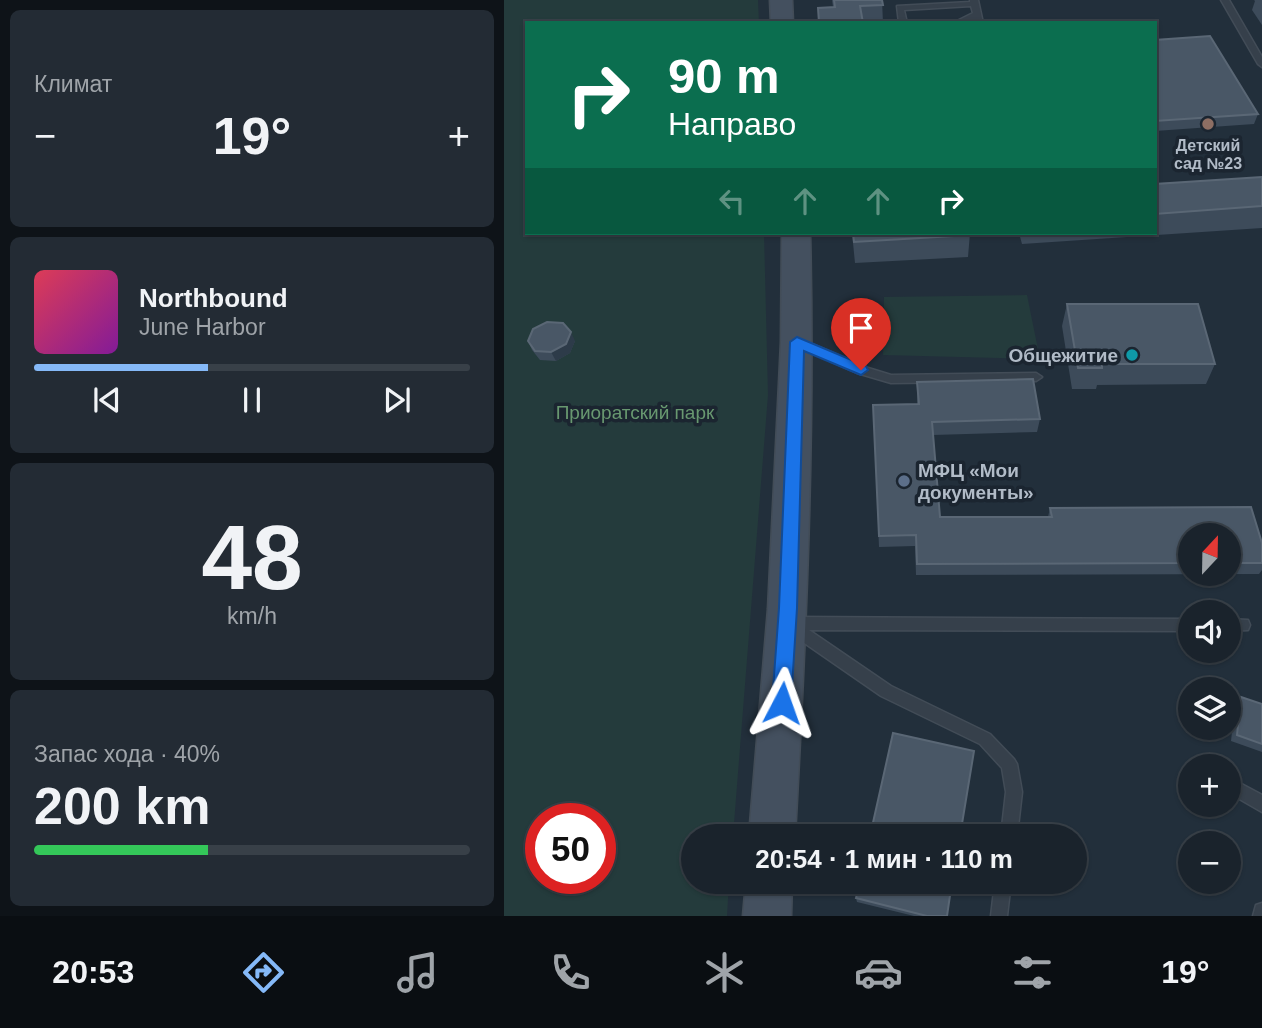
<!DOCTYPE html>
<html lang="ru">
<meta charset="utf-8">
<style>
body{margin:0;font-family:Helvetica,sans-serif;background:#232b34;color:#f1f3f6;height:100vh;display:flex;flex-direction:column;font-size:26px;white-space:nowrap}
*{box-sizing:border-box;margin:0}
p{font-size:23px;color:#9fa4a9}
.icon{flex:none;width:38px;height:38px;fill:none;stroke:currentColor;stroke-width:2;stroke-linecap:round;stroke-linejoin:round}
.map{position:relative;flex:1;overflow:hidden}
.sheet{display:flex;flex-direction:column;gap:10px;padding:10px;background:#0e1318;width:504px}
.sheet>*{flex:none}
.guide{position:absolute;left:21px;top:21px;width:632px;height:214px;border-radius:0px;box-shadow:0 2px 5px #0004,0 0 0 2px #384048;background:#0b6e4f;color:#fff;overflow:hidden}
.needle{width:46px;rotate:22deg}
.tools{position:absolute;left:674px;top:523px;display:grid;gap:14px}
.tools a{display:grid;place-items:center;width:63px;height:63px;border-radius:50%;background:#1a232c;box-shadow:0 2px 5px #0004,0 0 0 2px #384048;font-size:35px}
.speed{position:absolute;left:21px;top:803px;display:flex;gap:14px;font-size:35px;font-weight:700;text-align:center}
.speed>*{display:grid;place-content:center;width:91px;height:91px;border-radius:50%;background:#1a232c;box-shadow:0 2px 5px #0004,0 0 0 2px #384048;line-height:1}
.speed .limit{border:10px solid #d22;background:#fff;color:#111}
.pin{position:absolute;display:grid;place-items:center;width:60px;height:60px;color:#fff;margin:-72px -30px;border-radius:50% 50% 50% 0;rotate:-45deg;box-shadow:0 0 7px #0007}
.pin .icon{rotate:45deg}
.me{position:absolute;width:77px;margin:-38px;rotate:4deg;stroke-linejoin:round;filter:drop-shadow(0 0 5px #0008)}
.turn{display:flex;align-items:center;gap:24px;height:147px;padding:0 28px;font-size:32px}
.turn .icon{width:91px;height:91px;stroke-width:2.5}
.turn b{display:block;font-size:49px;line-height:60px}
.lanes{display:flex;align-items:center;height:66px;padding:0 28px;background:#0003;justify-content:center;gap:35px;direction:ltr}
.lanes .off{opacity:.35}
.big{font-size:52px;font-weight:600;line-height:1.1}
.sheet .widget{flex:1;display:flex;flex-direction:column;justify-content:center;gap:10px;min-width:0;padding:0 24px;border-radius:10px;background:#232b34}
.sheet .dial{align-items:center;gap:0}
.dial b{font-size:91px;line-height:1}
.song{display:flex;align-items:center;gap:21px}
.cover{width:84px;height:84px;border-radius:10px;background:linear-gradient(135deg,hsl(350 70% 55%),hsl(290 70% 35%))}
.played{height:7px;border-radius:4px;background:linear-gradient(90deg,#85b9f8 40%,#384048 40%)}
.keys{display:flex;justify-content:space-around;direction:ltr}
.heat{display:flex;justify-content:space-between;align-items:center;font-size:38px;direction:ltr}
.charge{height:10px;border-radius:5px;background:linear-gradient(90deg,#34c759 40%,#384048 0)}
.trip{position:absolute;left:177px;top:824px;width:406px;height:70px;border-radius:35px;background:#1a232c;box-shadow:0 2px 5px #0004,0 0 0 2px #384048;font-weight:600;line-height:70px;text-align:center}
.menu{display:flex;height:112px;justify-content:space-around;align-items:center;background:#0a0e12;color:#9fa4a9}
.menu .icon{width:49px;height:49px}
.menu .active{color:#85b9f8}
.menu b{font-size:32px;color:#f1f3f6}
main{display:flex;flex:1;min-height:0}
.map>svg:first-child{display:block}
.green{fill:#243b3c;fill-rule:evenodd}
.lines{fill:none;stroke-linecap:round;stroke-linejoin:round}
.lane-casing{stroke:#424c57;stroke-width:3}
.secondary-casing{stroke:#424c57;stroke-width:3}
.lane{fill:#36404b;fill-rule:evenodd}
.secondary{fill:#44505f;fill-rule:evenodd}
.wall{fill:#3d4b5a;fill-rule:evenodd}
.shaded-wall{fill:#2d3b49}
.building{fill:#495766;stroke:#5a6775;stroke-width:2}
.route{fill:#1a73e8;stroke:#114b97;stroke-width:2}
.education-dot{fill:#8d6e63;stroke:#1b2530;stroke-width:2.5}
.culture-dot{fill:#0f9aa8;stroke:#1b2530;stroke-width:2.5}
.service-dot{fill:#5c6f8a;stroke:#1b2530;stroke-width:2.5}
.labels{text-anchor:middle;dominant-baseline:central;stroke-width:7;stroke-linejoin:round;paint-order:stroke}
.far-poi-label{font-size:16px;font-weight:bold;fill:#b1bbc7;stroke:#1b2530}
.poi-label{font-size:19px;font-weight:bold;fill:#b1bbc7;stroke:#1b2530;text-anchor:end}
.park-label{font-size:19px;fill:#689870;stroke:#1b2530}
</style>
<main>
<section class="sheet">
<div class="widget"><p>Климат</p>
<div class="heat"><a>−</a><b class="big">19°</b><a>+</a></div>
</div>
<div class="widget">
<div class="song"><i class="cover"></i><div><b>Northbound</b><p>June Harbor</p></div></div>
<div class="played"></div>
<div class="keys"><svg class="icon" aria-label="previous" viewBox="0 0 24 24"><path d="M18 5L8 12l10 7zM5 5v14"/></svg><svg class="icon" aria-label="pause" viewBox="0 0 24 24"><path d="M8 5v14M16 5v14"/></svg><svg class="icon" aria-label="next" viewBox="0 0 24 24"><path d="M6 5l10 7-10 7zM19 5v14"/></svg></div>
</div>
<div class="widget dial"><b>48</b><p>km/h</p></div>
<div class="widget"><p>Запас хода · 40%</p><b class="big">200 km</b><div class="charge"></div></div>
</section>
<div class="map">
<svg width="758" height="916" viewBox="0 0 758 916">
<rect width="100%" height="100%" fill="#222f3b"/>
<path class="green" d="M0,0H254L255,23H23V233H260L264,395L229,836H189V882H225L223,916H0ZM37,819H96V878H37Z
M523,295L536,359L379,355L380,297Z"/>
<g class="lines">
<defs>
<path id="lane" d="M466,0H474L479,23H471L470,19L460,23H449L469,13L467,6L400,10L403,23H395L393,6L466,2Z
M717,0H725L758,57V67L754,64Z
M294,338L361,367L387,375L532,373L538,377L532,381L387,383L353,373L290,345L288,342L290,339Z
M287,617L686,619V631L305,630L387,686L486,734L510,759L513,764L518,792L513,836H497L502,792L498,768L476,744L377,696L283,631L280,623L282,618Z
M724,619L744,620L746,625L744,630L724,631Z
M730,780L758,795V812L725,793L724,783Z
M491,882H507L503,916H487Z
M758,903V916H749L752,905Z"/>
<path id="secondary" d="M266,0H288L289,23H267Z
M278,233H306C311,434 302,635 291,836H245L264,609L277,342Z
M242,882H288L287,916H239Z"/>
</defs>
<use href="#lane" class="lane-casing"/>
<use href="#secondary" class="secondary-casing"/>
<use href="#lane" class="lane"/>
<use href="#secondary" class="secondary"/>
</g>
<path class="wall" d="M328,0H378L379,23H315L329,7Z
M750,0H758V25L748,10L751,1Z
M651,40L754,114L750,124L651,131Z
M758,177V228L518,244L515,233H651V184Z
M348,233H466L464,257L351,263Z
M563,304L711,364L702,384L593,385L592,389H568L558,326Z
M24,341H71L66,353L52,361L36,360L28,350Z
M529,379L536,419L533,432L429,435L436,517H544L546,508L747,507L758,543V570L755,574L412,575L411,546L375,547L369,405L413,404V382ZM686,536H724V574H686Z
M737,697L758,704V752L727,741L731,704Z
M352,898L443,916H410L353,902Z"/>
<path class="shaded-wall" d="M67,332L71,341L66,353L52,361L47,352Z"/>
<path class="building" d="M330,0H378L379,5L356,6L359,23H315L314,8L331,7Z
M706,36L754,114L651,121V40Z
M758,177V206L651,214V184Z
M349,233H466V235L350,242Z
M563,304H694L711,364H598V368H574Z
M43,322L59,323L67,332L62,344L47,352L31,351L24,341L29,329Z
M529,379L536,419L428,422L436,517H548L546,508L747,507L758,543V563H724V536H686V563L413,564L412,535L375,536L369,405L415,404L413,382Z
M737,697L758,704V744L733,735Z
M389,733L470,751L456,836H366Z
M356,882H448L443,916H423L352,898Z"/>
<path class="route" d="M293,337L362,366L364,370L357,375L300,351L293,608L287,703L284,710L278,713L271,710L268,703L275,608L286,342Z"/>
<circle class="education-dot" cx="704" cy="124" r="7"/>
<circle class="culture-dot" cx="628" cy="355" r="7"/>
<circle class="service-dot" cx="400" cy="481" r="7"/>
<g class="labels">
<g class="far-poi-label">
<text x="704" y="145">Детский<tspan x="704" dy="18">сад №23</tspan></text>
</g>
<g class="poi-label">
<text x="614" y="355">Общежитие</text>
<text x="414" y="470" text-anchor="start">МФЦ «Мои<tspan x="414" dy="22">документы»</tspan></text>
</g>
<g class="park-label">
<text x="131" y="412">Приоратский парк</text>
</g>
</g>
</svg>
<div class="tools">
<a><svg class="needle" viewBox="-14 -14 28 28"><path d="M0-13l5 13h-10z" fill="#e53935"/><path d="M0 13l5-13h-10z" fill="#9fa4a9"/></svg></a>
<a><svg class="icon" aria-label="sound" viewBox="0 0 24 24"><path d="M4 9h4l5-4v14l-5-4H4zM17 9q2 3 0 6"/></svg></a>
<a><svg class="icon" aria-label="layers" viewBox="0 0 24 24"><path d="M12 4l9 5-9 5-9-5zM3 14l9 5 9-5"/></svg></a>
<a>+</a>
<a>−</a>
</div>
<div class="speed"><div class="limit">50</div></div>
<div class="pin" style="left:357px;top:370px;background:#d93025"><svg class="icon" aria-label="arrive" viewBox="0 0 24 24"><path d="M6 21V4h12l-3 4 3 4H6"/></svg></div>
<svg class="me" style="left:278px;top:703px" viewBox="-20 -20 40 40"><path d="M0-17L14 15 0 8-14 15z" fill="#1a73e8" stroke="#fff" stroke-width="4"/></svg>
<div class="trip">20:54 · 1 мин · 110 m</div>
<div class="guide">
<div class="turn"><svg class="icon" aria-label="right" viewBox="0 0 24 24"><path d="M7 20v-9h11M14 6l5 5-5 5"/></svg><div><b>90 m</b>Направо</div></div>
<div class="lanes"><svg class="icon off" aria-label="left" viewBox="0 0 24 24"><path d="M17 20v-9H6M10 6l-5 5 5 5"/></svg><svg class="icon off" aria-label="ahead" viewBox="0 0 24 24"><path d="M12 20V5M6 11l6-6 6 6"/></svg><svg class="icon off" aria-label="ahead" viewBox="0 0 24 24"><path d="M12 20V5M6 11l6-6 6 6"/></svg><svg class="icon" aria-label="right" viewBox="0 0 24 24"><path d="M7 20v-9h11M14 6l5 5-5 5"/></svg></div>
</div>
</div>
</main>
<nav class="menu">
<b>20:53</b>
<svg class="icon active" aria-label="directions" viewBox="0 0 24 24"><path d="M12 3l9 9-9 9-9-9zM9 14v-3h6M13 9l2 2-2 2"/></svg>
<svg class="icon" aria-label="music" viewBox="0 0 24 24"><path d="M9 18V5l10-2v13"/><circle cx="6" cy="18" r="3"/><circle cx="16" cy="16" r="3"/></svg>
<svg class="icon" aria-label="phone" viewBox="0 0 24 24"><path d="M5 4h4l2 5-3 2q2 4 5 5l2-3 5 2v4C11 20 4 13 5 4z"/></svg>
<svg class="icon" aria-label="climate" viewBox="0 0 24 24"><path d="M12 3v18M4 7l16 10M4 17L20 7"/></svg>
<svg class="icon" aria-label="car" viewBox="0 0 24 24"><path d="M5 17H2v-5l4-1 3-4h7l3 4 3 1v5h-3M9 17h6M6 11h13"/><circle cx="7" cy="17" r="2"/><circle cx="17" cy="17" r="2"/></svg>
<svg class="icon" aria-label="filters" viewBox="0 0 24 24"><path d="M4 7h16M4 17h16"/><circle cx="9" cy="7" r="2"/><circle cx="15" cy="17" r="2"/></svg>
<b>19°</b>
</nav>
